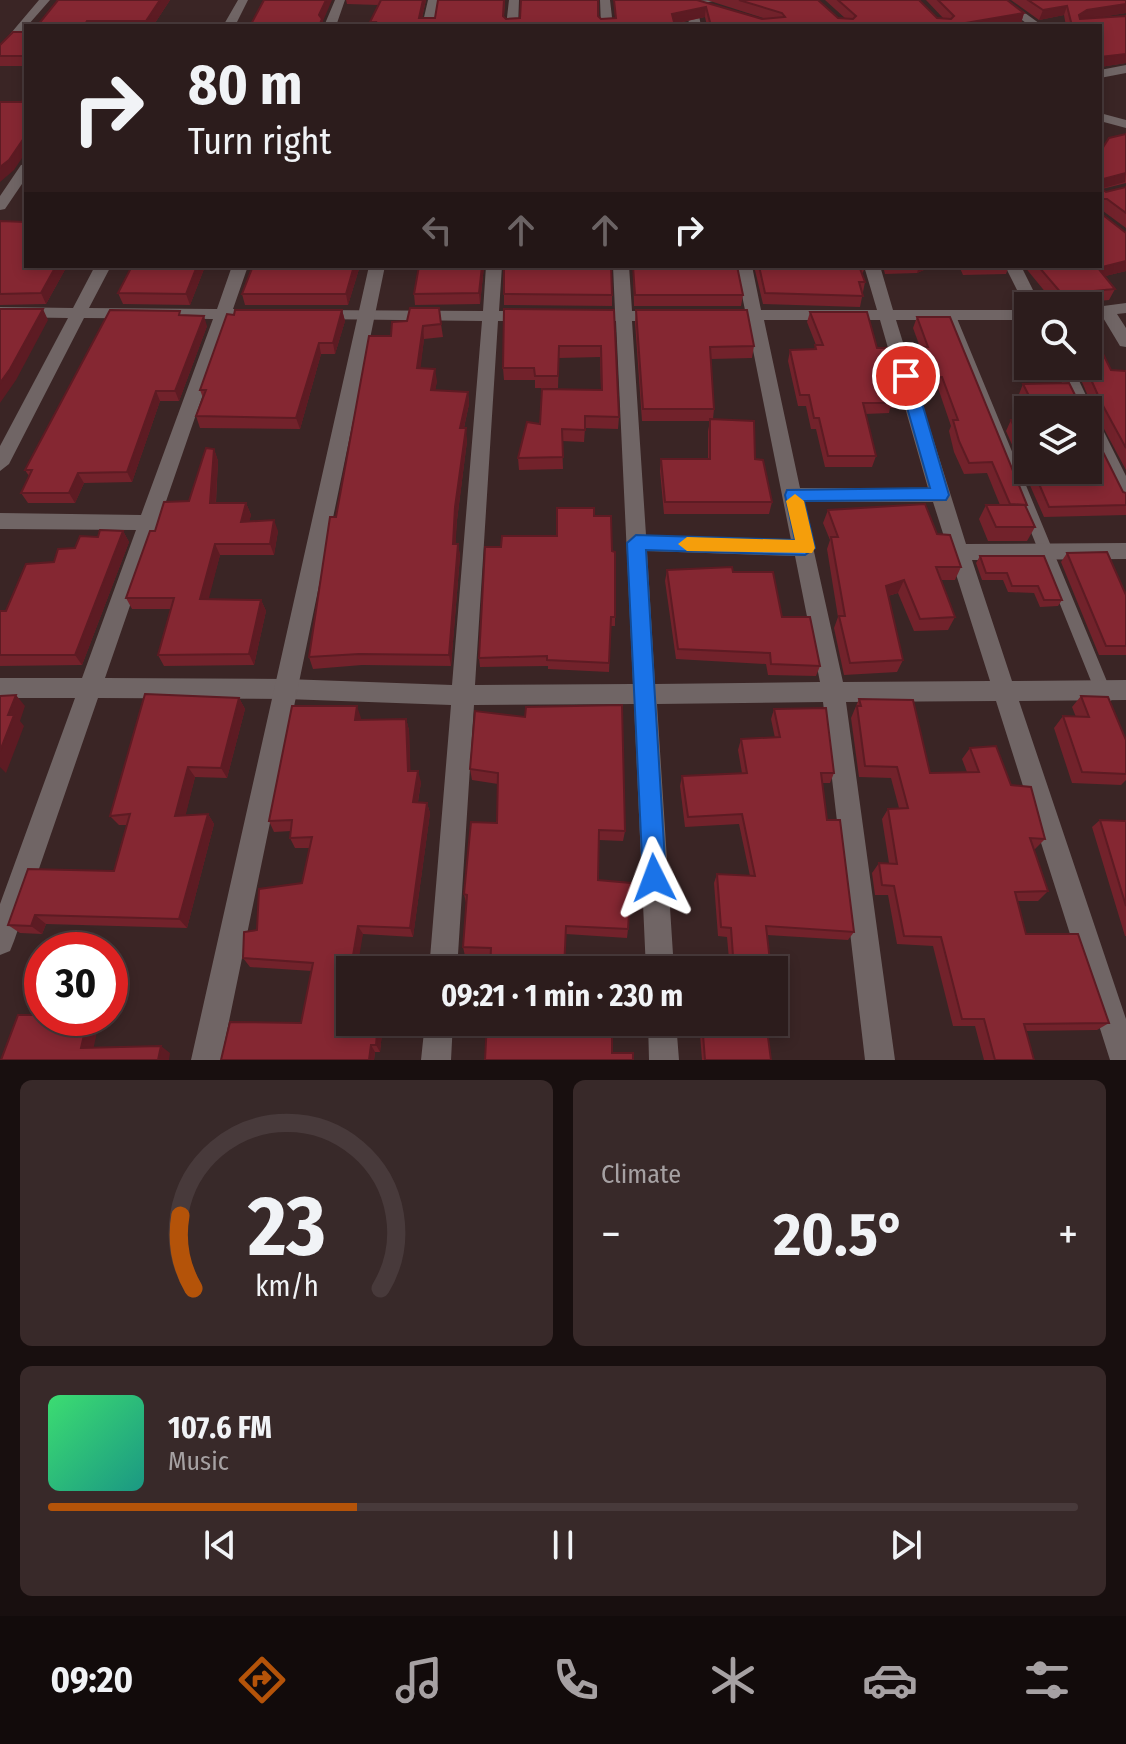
<!DOCTYPE html>
<meta charset="utf-8">
<style>
body{margin:0;font-family:"Fira Sans Condensed",sans-serif;background:#382929;color:#f1f3f6;height:100vh;display:flex;flex-direction:column;font-size:30px;white-space:nowrap}
*{box-sizing:border-box;margin:0}
p{font-size:26px;color:#a6a1a3}
.icon{flex:none;width:44px;height:44px;fill:none;stroke:currentColor;stroke-width:2;stroke-linecap:round;stroke-linejoin:round}
.map{position:relative;height:1060px;overflow:hidden}
.panel{display:flex;flex-direction:column;gap:20px;padding:20px;background:#180f0f;flex:1}
.panel>*{flex:none}
.top-card{position:absolute;left:24px;top:24px;width:1078px;height:244px;border-radius:0px;box-shadow:0 4px 12px #0003,0 0 0 2px #483a3b;background:#2c1c1c;color:#f1f3f6;overflow:hidden}
.controls{position:absolute;left:1014px;top:292px;display:grid;gap:16px}
.controls a{display:grid;place-items:center;width:88px;height:88px;border-radius:0px;background:#2c1c1c;box-shadow:0 4px 12px #0003,0 0 0 2px #483a3b;font-size:40px}
.speed{position:absolute;left:24px;top:932px;display:flex;gap:16px;font-size:40px;font-weight:700;text-align:center}
.speed>*{display:grid;place-content:center;width:104px;height:104px;border-radius:50%;background:#2c1c1c;box-shadow:0 4px 12px #0003,0 0 0 2px #483a3b;line-height:1}
.speed .limit{border:12px solid #d22;background:#fff;color:#111}
.pin{position:absolute;display:grid;place-items:center;width:68px;height:68px;color:#fff;margin:-34px;border:4px solid #fff;border-radius:50%;box-shadow:0 2px 8px #0007}
.me{position:absolute;width:88px;margin:-44px;rotate:357deg;stroke-linejoin:round;filter:drop-shadow(0 0 6px #0008)}
.turn{display:flex;align-items:center;gap:28px;height:168px;padding:0 32px;font-size:36px}
.turn .icon{width:104px;height:104px;stroke-width:2.5}
.turn b{display:block;font-size:56px;line-height:68px}
.lanes{display:flex;align-items:center;height:76px;padding:0 32px;background:#0003;justify-content:center;gap:40px;direction:ltr}
.lanes .off{opacity:.35}
.big{font-size:60px;font-weight:700;line-height:1.1}
.panel .card{flex:1;display:flex;flex-direction:column;justify-content:center;gap:12px;min-width:0;padding:0 28px;border-radius:12px;background:#382929}
.panel .dial{align-items:center;gap:0}
.dial svg{height:208px;overflow:visible;fill:none;stroke:#483a3b;stroke-width:7;stroke-linecap:round;text-anchor:middle}
.dial text{fill:#f1f3f6;stroke:none}
.song{display:flex;align-items:center;gap:24px}
.cover{width:96px;height:96px;border-radius:12px;background:linear-gradient(135deg,hsl(140 70% 55%),hsl(170 70% 35%))}
.played{height:8px;border-radius:4px;background:linear-gradient(90deg,#b45309 30%,#483a3b 30%)}
.keys{display:flex;justify-content:space-around;direction:ltr}
.heat{display:flex;justify-content:space-between;align-items:center;font-size:44px;direction:ltr}
.panel .tiles{flex:1;display:grid;gap:20px;grid-template-columns:1fr 1fr}
.card:last-child{grid-column:span 2}
.trip{position:absolute;left:336px;top:956px;width:452px;height:80px;border-radius:0px;background:#2c1c1c;box-shadow:0 4px 12px #0003,0 0 0 2px #483a3b;font-weight:700;line-height:80px;text-align:center}
.tabs{display:flex;height:128px;justify-content:space-around;align-items:center;background:#120b0b;color:#a6a1a3}
.tabs .icon{width:56px;height:56px}
.tabs .current{color:#b45309}
.tabs b{font-size:36px;color:#f1f3f6}
.map>svg:first-child{display:block}
.lines{fill:none;stroke-linecap:round;stroke-linejoin:round}
.service{fill:#706565;fill-rule:evenodd}
.minor{fill:#706565;fill-rule:evenodd}
.tertiary{fill:#706565;fill-rule:evenodd}
.wall{fill:#72222b}
.shaded-wall{fill:#5d1b23}
.building{fill:#852732;stroke:#5d1b23;stroke-width:2}
.route{fill:#1a73e8;stroke:#114b97;stroke-width:2}
.slow{fill:#f59e0b}
</style>
<div class="map">
<svg width="1126" height="1060" viewBox="0 0 1126 1060">
<rect width="100%" height="100%" fill="#3a2525"/>
<g class="lines">
<path class="service" d="M950,312L956,316L1113,696L1111,701L1105,703L1099,701L1097,696L944,316Z"/>
<path class="minor" d="M39,0H50L0,57V46Z
M238,0H248L235,26H223Z
M335,0H345L336,26H324Z
M428,0H438L434,26H422Z
M509,0H519L518,26H506Z
M600,0H610L613,26H601Z
M717,0L697,5L701,26H689L687,1Z
M995,0H1007L1043,26H1030Z
M1100,113L1126,120V128L1100,121Z
M26,164V178L5,209L0,210V196L21,165Z
M95,266H111L89,308L217,309L232,266H248L233,309H260L268,314L260,319H229L105,678L286,679L452,685L482,321L316,319L308,314L310,310L483,311L486,266H502L499,311H528L536,316L528,321H498L475,685L633,684L616,321H588L580,316L588,311H615L613,266H629L632,311H660L668,316L660,321H632L646,535L791,540L747,320H720L712,315L720,310H745L736,266H752L761,310H877L864,266H880L893,310H1028V320H896L966,544L1126,543V559L972,560L1012,681L1126,680V700L1019,701L1126,1019V1060H1110L996,701L846,702L895,1060H865L823,702L657,704L674,970H646L634,704L474,705L457,970H429L451,705L286,699L98,698L14,941L10,951L0,955V904L75,698H0V678H82L136,530L0,529V513L141,515L213,319L84,318L9,464L0,471V446L68,318L0,317V307L73,308ZM764,320H880L928,488H800ZM803,502H933L990,681L843,682ZM647,551L795,556L820,682L655,684Z
M1005,266H1021L1041,306H1028L1027,310Z
M1126,303V313L1117,314L1126,328V347L1120,346L1102,316L1088,318V308Z
M1054,366H1072L1093,410L1091,413L1097,418L1126,476V503L1119,501L1088,437V410H1075Z
M425,1022H453L451,1060H421Z
M648,1022H676L679,1060H649Z"/>
<path class="tertiary" d="M1126,65V73L1100,78V70Z
M369,266H385L221,1060H191Z"/>
</g>
<path class="wall" d="M58,0H170L153,26H37Z
M346,0H426L422,18H435L438,0H505L504,17L506,19L598,16L601,19L615,18L614,0H697L762,19H766L707,0H818L838,18L846,19L825,0H919L937,18L944,19L926,0H1007L1024,13L1021,23L1002,26H707L705,17L674,24L675,26H370V22L378,5L347,4Z
M1011,0H1126V13L1100,17L1126,63L1100,67V26H1066L1064,15L1039,20Z
M26,32V66H0V45Z
M1126,134V183L1102,189L1106,192L1126,187V228L1103,211V215L1126,271L1105,276L1115,289L1109,300L1056,305L1024,266H1100V152Z
M0,221L26,266H67L46,304L0,305Z
M132,266H230L228,269H204L190,305L123,304L118,293Z
M249,266H367L365,269H359L348,305H245L242,294L252,269H250Z
M386,266H484L480,304L415,305L414,294L419,268H388Z
M633,266L743,295L741,306H634Z
M754,266H866L862,274L865,282L860,307L763,304Z
M883,266H933L917,273L885,274Z
M959,266H1009L1006,274L963,275Z
M504,294L612,295V306L504,305Z
M342,310L345,321L335,354H321L300,429L200,428L196,416L203,398L200,390Z
M614,310L619,417L618,429L585,428L584,442L562,441L563,469L519,470L518,458L540,424L601,390L600,357L559,358L558,388H535V380H504L503,368Z
M636,310L754,346L752,358L711,359L714,409L713,419L755,459L772,502L769,514H664L660,471L661,459H708V431L710,421H642L635,322Z
M810,312L877,348L905,397L901,408H890L889,413L865,414L876,456L872,467H825L816,429H811L806,406H798L788,361L790,350L814,349L816,345L807,322Z
M182,315L207,326L179,401H160L132,482L84,483L75,503H28L21,493L29,476L25,470Z
M917,317L1027,505L1026,507L1035,527L1027,541H988L979,519L986,505H1000L987,473L964,474L954,452L949,431L951,426L938,388L921,389L911,358L915,347H920L913,328Z
M392,322L441,324L443,337L424,339L420,368L437,381L435,390L468,392L469,404L464,428L467,441L457,520L455,544H458L460,556L451,666L362,665L313,669L309,657L336,517L391,336Z
M1075,366H1088L1111,370L1126,371V470L1095,412Z
M1069,383L1078,401L1091,403V428L1123,492L1126,493V515L1044,517L1006,431L1011,420H1028V470H1088V410H1028V414L1019,394L1023,384Z
M214,449L218,461L216,503H246L251,515L249,521L278,531L274,555H220L208,599L261,600L266,611L254,665L164,666L158,655L171,609H132L126,598L155,531L189,501Z
M828,510L937,534L961,567L955,580H940L955,617L948,630L914,631L898,593L888,596L903,660L897,672L844,675L834,628L838,617L827,549L830,540L823,523Z
M594,516L615,617V626H611L609,672L548,669V666L480,667L479,658L501,547L557,536Z
M123,531L129,542L82,665L0,666V611H6L54,562L75,548L98,537Z
M1067,553L1126,595V655H1099L1061,562Z
M980,556H1044L1062,600L1058,606L1040,607L1034,593L1008,592L1003,580H982L976,563Z
M667,570L782,617L820,666L816,676L768,675L766,664L676,659L665,581Z
M1081,696L1126,740V780L1121,785L1072,783L1054,728L1063,716L1076,717L1072,707Z
M239,698L245,709L227,778L195,777L185,816L208,814L214,824L187,928L46,924L42,934L20,933L8,925L114,871L127,825H119L110,816Z
M859,699L930,773L967,772L962,759L970,748L1011,785L1045,839L1035,849H1033L1048,891L1038,901H1017L1026,934L1109,1023L1097,1030L1026,1031L1034,1060H984L975,1026H953L933,946L897,944L888,895H875L872,873L879,863H889L882,819L888,809L899,808L891,778L859,777L851,718Z
M774,709L834,773L830,783H822L827,820L854,932L848,940L767,935L771,970H730L727,937L718,936L714,883L717,874L750,876L739,824L685,827L680,786L682,776L742,773L738,750L741,739L775,738L771,719Z
M475,711L625,831L623,841L599,840L598,880L628,929L627,938L566,934L491,957L465,956L463,947L466,903L464,894L497,823L498,784L472,780L470,769Z
M361,718V720L406,719L409,730L410,771L421,782L418,802L427,803L430,813L413,937L363,934L350,970L349,1015L383,1023L380,1052H375L374,1060H221L301,1023L312,971L250,967L243,958L257,930L302,883L310,848H295L290,838L291,831L274,832L269,821Z
M1100,820L1126,821V936H1125L1092,827Z
M774,996L777,1020L772,1027H767L771,1060H702L699,1022H774Z"/>
<path class="shaded-wall" d="M160,0H170L153,26H148L146,21Z
M326,0H332L323,21L324,26H319V15Z
M423,0H426L420,26L419,18Z
M1126,4V13L1084,20L1075,25L1079,15L1087,10Z
M1067,6L1064,15L1039,20L1043,10Z
M706,7L705,17L672,24V14Z
M1024,13L1021,23L1002,26H948Z
M1126,54V63L1100,67V57Z
M26,135V152L14,170L0,182V167Z
M1126,173L1125,182L1100,189L1103,179Z
M1126,261V271L1093,279L1098,268Z
M56,266H67L46,304L41,293Z
M197,266H203L204,269L190,305L186,294Z
M354,266H358L359,269L348,305L346,294Z
M482,266H484L480,304L479,293Z
M919,266H933L917,273Z
M43,309L48,320L16,380L0,403V383Z
M342,310L345,321L335,354L333,343Z
M204,316L207,326L179,401L175,391Z
M423,326L424,339L419,381L417,368Z
M319,343L321,354L300,429L296,418Z
M435,369L437,381L433,403L431,390Z
M156,391L160,401L132,482L127,472Z
M468,392L469,404L461,441L460,428Z
M466,428L467,441L457,520L455,556L453,544L455,507Z
M214,449L218,461L215,514L210,503Z
M78,473L84,483L75,503L69,493Z
M246,503L251,515L246,533L241,522Z
M274,520L278,531L274,555L270,544Z
M123,531L129,542L82,665L75,655Z
M215,544L220,555L206,610L200,599Z
M458,544L460,556L451,666L449,655Z
M904,580L898,593L880,598L886,586Z
M261,600L266,611L254,665L249,654Z
M16,695L25,706L20,721L24,726L6,773L0,767V751L8,715Z
M239,698L245,709L227,778L221,768Z
M357,706L361,718L359,732L355,720Z
M406,719L409,730L411,782L408,771Z
M188,767L195,777L183,826L175,816Z
M418,771L421,782L416,813L413,802Z
M427,803L430,813L413,937L410,928Z
M208,814L214,824L187,928L179,919Z
M35,915L46,924L42,934L31,926Z
M358,926L363,934L357,970H351Z
M350,974V1011L348,1022L343,1015Z
M88,1018H100L92,1055L81,1048Z
M378,1022L383,1023L380,1052L376,1045Z
M371,1045L375,1052L374,1060H369Z
M161,1046L170,1053L169,1060H158Z"/>
<path class="building" d="M58,0H160L146,21H87L84,26H37Z
M264,0H326L319,15L322,19L319,26H250Z
M381,0H423L419,18H435L438,0H504L503,16L506,19L520,18L521,0H598V16L601,19L616,18L614,0H697L762,19L785,17L782,13L739,0H818L838,18L853,19L856,16L838,0H919L937,18L951,19L954,16L938,0H1007L1024,13L948,26H711L706,7L672,14L675,26H375L376,22H370Z
M1028,0H1126V4L1087,10L1079,15L1080,19L1126,16V54L1100,57V26H1072L1067,6L1043,10Z
M13,32H26V56H0V45Z
M25,93H26V135L9,160L0,167V102H22Z
M1126,134V173L1103,179L1102,189L1106,192L1126,187V213L1107,199H1103V215L1126,233V261L1098,268L1115,289L1062,294L1038,266H1100V152L1109,138Z
M0,221L26,222V266H56L41,293L0,294Z
M132,266H197L186,294L118,293Z
M253,266H354L346,294H242Z
M419,266H482L479,293L414,294Z
M504,266H611L612,295L504,294Z
M633,266H737L743,295H635Z
M759,266H859L865,282H859L863,296L765,293Z
M410,308H439L441,324L423,326L417,368L435,369L431,390L468,392L460,428H466L455,507L453,544H458L449,655L359,654L309,657L330,517H336L369,336H391L392,322L407,321Z
M0,309H43L10,369L0,383Z
M504,309L614,310L619,417L585,416V430L562,429L563,457L518,458L527,422L540,424L542,389L602,390L601,346H559L558,376H535L534,368H503Z
M110,310L180,311L179,315L204,316L175,391H156L127,472L78,473L69,493H21L32,470H25Z
M235,310H342L333,343H319L296,418L196,416L206,390H200L227,314L234,315Z
M636,310H747L754,346L710,347L714,409H643Z
M810,312H867L877,348H892L905,397H890L892,403H863L876,456H828L819,418H814L809,395H800L790,350L816,349L815,345H823Z
M917,317H950L1027,505L1010,504L992,462L969,463L959,441L953,420H958L942,377L925,378L915,347H928Z
M1088,341L1097,342L1111,370L1126,371V448L1101,402L1085,366H1088Z
M1069,383L1078,401L1091,403V428L1123,492L1126,493V505L1049,507L1033,470H1088V410H1036L1023,384Z
M710,419L754,421L755,459L763,460L772,502H665L661,459H710Z
M1011,420H1028V458Z
M206,448L214,449L210,503H246L241,522L274,520L270,544H215L200,599L261,600L249,654L158,655L174,598H126L150,531H155L164,502L189,501Z
M925,504L937,534L950,535L961,567H936L955,617L920,619L904,580L886,586L903,660L850,663L839,616H845L831,537H838L828,510Z
M986,505H1025L1035,527H996Z
M557,508H594V516H611L612,551L615,552V617H611L609,663L547,660V656L479,658L485,547H501L502,536H557Z
M100,530L123,531L75,655H0V611H6L26,564L54,562L58,549L75,548L80,536L98,537Z
M1107,552L1126,595V646H1106L1067,553Z
M980,556H1044L1062,600H1044L1038,586H1012L1007,573H986Z
M732,567L733,572H773L782,617H810L820,666L771,664L770,653L678,649L667,570Z
M145,694L239,698L221,768L188,767L175,816L208,814L179,919L35,915L31,926L8,925L28,869L114,871L130,814L110,816Z
M16,695L8,715H14L0,751V696Z
M1081,696L1108,697L1126,740V774L1082,772L1063,716L1089,717Z
M859,699L913,700L930,773L979,772L970,748L996,746L1011,785L1031,787L1045,839L1030,838L1048,891L1015,892L1026,934H1078L1109,1023L1024,1024L1034,1060H995L984,1019H962L941,937L904,936L894,886L882,885L879,863L897,864L888,809L908,808L897,767L865,766L857,706H861Z
M622,705L625,831L599,830L598,880L631,883L628,929L566,926L564,970H490L491,948L463,947L467,895L464,894L471,822L497,823L498,773L470,769L475,711L525,717L526,707Z
M292,706H357L355,720L406,719L408,771H418L413,802L427,803L410,928L358,926L343,1015H350V1022H378L376,1045H371L369,1060H221L230,1022L301,1023L313,963L243,958L244,932L257,930L259,889L302,883L312,837L290,838L292,820L269,821Z
M826,708L834,773H821L827,820H840L854,932L766,926L771,970H734L731,928L721,927L717,874L755,876L742,814L688,817L682,776L747,773L741,739L780,737L774,709Z
M1100,820L1126,821V906Z
M42,986V1018H88L81,1048L161,1046L158,1060H1L18,1015H38Z
M774,996L777,1020H774Z
M487,1022H557L558,1027H612V1053H633V1060H485Z
M702,1022H766L771,1060H705Z"/>
<path class="route" d="M906,370L914,376L949,495L946,500L804,501L815,548L805,555L646,550L666,878L663,886L654,889L646,886L643,878L627,543L636,535L795,540L785,495L787,490L930,488L898,376Z"/>
<path class="slow" d="M795,494L804,501L815,548L812,553L687,551L678,544L687,537L795,540L786,501Z"/>
</svg>
<div class="controls">
<a><svg class="icon" aria-label="search" viewBox="0 0 24 24"><circle cx="10" cy="10" r="6"/><path d="M15 15l6 6"/></svg></a>
<a><svg class="icon" aria-label="layers" viewBox="0 0 24 24"><path d="M12 4l9 5-9 5-9-5zM3 14l9 5 9-5"/></svg></a>
</div>
<div class="speed"><div class="limit">30</div></div>
<div class="pin" style="left:906px;top:376px;background:#d93025"><svg class="icon" aria-label="arrive" viewBox="0 0 24 24"><path d="M6 21V4h12l-3 4 3 4H6"/></svg></div>
<svg class="me" style="left:654px;top:878px" viewBox="-20 -20 40 40"><path d="M0-17L14 15 0 8-14 15z" fill="#1a73e8" stroke="#fff" stroke-width="4"/></svg>
<div class="trip">09:21 · 1 min · 230 m</div>
<div class="top-card">
<div class="turn"><svg class="icon" aria-label="right" viewBox="0 0 24 24"><path d="M7 20v-9h11M14 6l5 5-5 5"/></svg><div><b>80 m</b>Turn right</div></div>
<div class="lanes"><svg class="icon off" aria-label="left" viewBox="0 0 24 24"><path d="M17 20v-9H6M10 6l-5 5 5 5"/></svg><svg class="icon off" aria-label="ahead" viewBox="0 0 24 24"><path d="M12 20V5M6 11l6-6 6 6"/></svg><svg class="icon off" aria-label="ahead" viewBox="0 0 24 24"><path d="M12 20V5M6 11l6-6 6 6"/></svg><svg class="icon" aria-label="right" viewBox="0 0 24 24"><path d="M7 20v-9h11M14 6l5 5-5 5"/></svg></div>
</div>
</div>
<section class="panel">
<div class="tiles">
<div class="card dial"><svg viewBox="0 0 100 80">
<path d="M14 69A42 42 0 1 1 86 69"/>
<path d="M14 69A42 42 0 0 1 9 41" stroke="#b45309"/>
<text x="50" y="56" font-size="32" font-weight="700">23</text>
<text x="50" y="72" font-size="11">km/h</text>
</svg></div>
<div class="card"><p>Climate</p>
<div class="heat"><a>−</a><b class="big">20.5°</b><a>+</a></div>
</div>
<div class="card">
<div class="song"><i class="cover"></i><div><b>107.6 FM</b><p>Music</p></div></div>
<div class="played"></div>
<div class="keys"><svg class="icon" aria-label="previous" viewBox="0 0 24 24"><path d="M18 5L8 12l10 7zM5 5v14"/></svg><svg class="icon" aria-label="pause" viewBox="0 0 24 24"><path d="M8 5v14M16 5v14"/></svg><svg class="icon" aria-label="next" viewBox="0 0 24 24"><path d="M6 5l10 7-10 7zM19 5v14"/></svg></div>
</div>
</div>
</section>
<nav class="tabs">
<b>09:20</b>
<svg class="icon current" aria-label="directions" viewBox="0 0 24 24"><path d="M12 3l9 9-9 9-9-9zM9 14v-3h6M13 9l2 2-2 2"/></svg>
<svg class="icon" aria-label="music" viewBox="0 0 24 24"><path d="M9 18V5l10-2v13"/><circle cx="6" cy="18" r="3"/><circle cx="16" cy="16" r="3"/></svg>
<svg class="icon" aria-label="phone" viewBox="0 0 24 24"><path d="M5 4h4l2 5-3 2q2 4 5 5l2-3 5 2v4C11 20 4 13 5 4z"/></svg>
<svg class="icon" aria-label="climate" viewBox="0 0 24 24"><path d="M12 3v18M4 7l16 10M4 17L20 7"/></svg>
<svg class="icon" aria-label="car" viewBox="0 0 24 24"><path d="M5 17H2v-5l4-1 3-4h7l3 4 3 1v5h-3M9 17h6M6 11h13"/><circle cx="7" cy="17" r="2"/><circle cx="17" cy="17" r="2"/></svg>
<svg class="icon" aria-label="filters" viewBox="0 0 24 24"><path d="M4 7h16M4 17h16"/><circle cx="9" cy="7" r="2"/><circle cx="15" cy="17" r="2"/></svg>
</nav>
